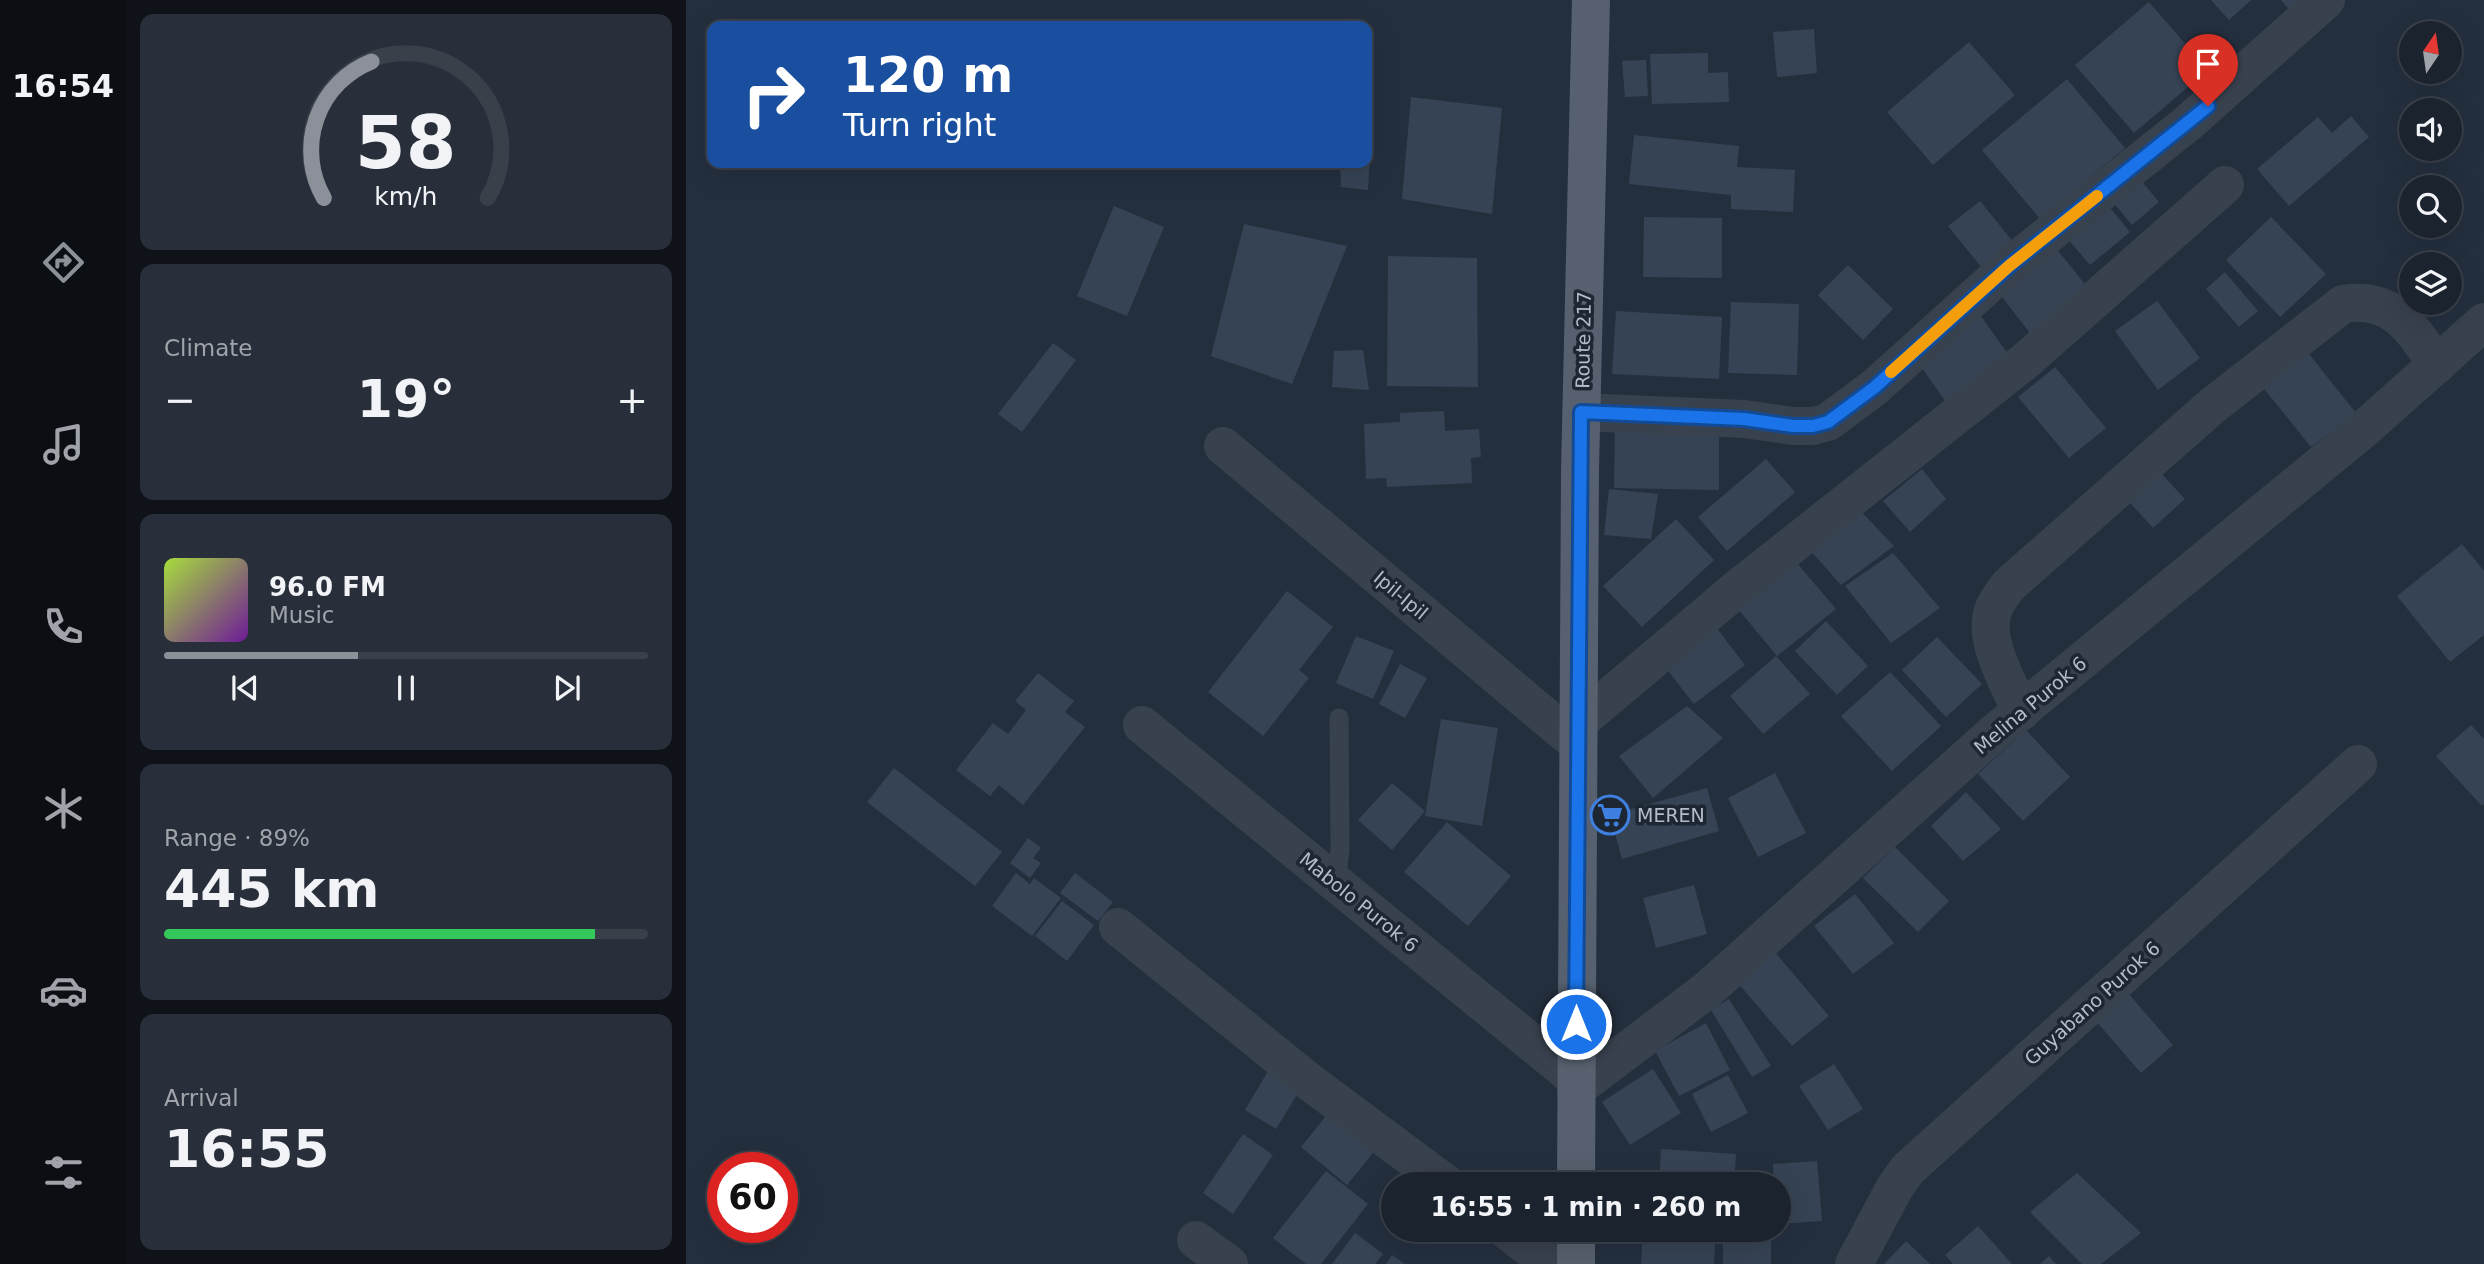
<!DOCTYPE html>
<meta charset="utf-8">
<style>
body{margin:0;font-family:"DejaVu Sans",sans-serif;background:#282f3a;color:#f1f3f6;height:100vh;display:flex;flex-direction:column;font-size:26px;white-space:nowrap}
*{box-sizing:border-box;margin:0}
p{font-size:23px;color:#a0a4aa}
.icon{flex:none;width:38px;height:38px;fill:none;stroke:currentColor;stroke-width:2;stroke-linecap:round;stroke-linejoin:round}
.map{position:relative;flex:1;overflow:hidden}
.side{display:flex;flex-direction:column;gap:14px;padding:14px;background:#0f1319;width:560px}
.side>*{flex:none}
.top-card{position:absolute;left:21px;top:21px;width:665px;height:147px;border-radius:14px;box-shadow:0 7px 28px #0002,0 0 0 2px #39404a;background:#1a4fa0;color:#fff;overflow:hidden}
.needle{width:46px;rotate:13deg}
.controls{position:absolute;left:1713px;top:21px;display:grid;gap:14px}
.controls a{display:grid;place-items:center;width:63px;height:63px;border-radius:50%;background:#1b232e;box-shadow:0 7px 28px #0002,0 0 0 2px #39404a;font-size:35px}
.speed{position:absolute;left:21px;top:1152px;display:flex;gap:14px;font-size:35px;font-weight:700;text-align:center}
.speed>*{display:grid;place-content:center;width:91px;height:91px;border-radius:50%;background:#1b232e;box-shadow:0 7px 28px #0002,0 0 0 2px #39404a;line-height:1}
.speed .limit{border:10px solid #d22;background:#fff;color:#111}
.pin{position:absolute;display:grid;place-items:center;width:60px;height:60px;color:#fff;margin:-72px -30px;border-radius:50% 50% 50% 0;rotate:-45deg;box-shadow:0 0 7px #0007}
.pin .icon{rotate:45deg}
.me{position:absolute;width:77px;margin:-38px;rotate:0deg;stroke-linejoin:round;filter:drop-shadow(0 0 5px #0008)}
.turn{display:flex;align-items:center;gap:24px;height:147px;padding:0 21px;font-size:32px}
.turn .icon{width:91px;height:91px;stroke-width:2.5}
.turn b{display:block;font-size:49px;line-height:60px}
.big{font-size:52px;font-weight:600;line-height:1.1}
.side .widget{flex:1;display:flex;flex-direction:column;justify-content:center;gap:10px;min-width:0;padding:0 24px;border-radius:14px;background:#282f3a}
.side .dial{align-items:center;gap:0}
.dial svg{height:182px;overflow:visible;fill:none;stroke:#39404a;stroke-width:7;stroke-linecap:round;text-anchor:middle}
.dial text{fill:#f1f3f6;stroke:none}
.song{display:flex;align-items:center;gap:21px}
.cover{width:84px;height:84px;border-radius:10px;background:linear-gradient(135deg,hsl(80 70% 55%),hsl(280 70% 35%))}
.played{height:7px;border-radius:4px;background:linear-gradient(90deg,#8c9099 40%,#39404a 40%)}
.keys{display:flex;justify-content:space-around;direction:ltr}
.heat{display:flex;justify-content:space-between;align-items:center;font-size:38px;direction:ltr}
.charge{height:10px;border-radius:5px;background:linear-gradient(90deg,#34c759 89%,#39404a 0)}
.trip{position:absolute;left:695px;top:1172px;width:410px;height:70px;border-radius:35px;background:#1b232e;box-shadow:0 7px 28px #0002,0 0 0 2px #39404a;font-weight:600;line-height:70px;text-align:center}
main{display:flex;flex:1;min-height:0}
.menu{display:flex;flex-direction:column;width:126px;justify-content:space-around;align-items:center;background:#0b0e12;color:#a0a4aa}
.menu .icon{width:49px;height:49px}
.menu .on{color:#8c9099}
.menu b{font-size:32px;color:#f1f3f6}
.map>svg:first-child{display:block}
.building{fill:#364354}
.lines{fill:none;stroke-linecap:round;stroke-linejoin:round}
.service{stroke:#38414e;stroke-width:19}
.minor{stroke:#38414e;stroke-width:38}
.primary{stroke:#56606e;stroke-width:38}
.route-casing{stroke:#114b97;stroke-width:18}
.route{stroke:#1a73e8;stroke-width:12}
.slow{stroke:#f59e0b;stroke-width:12}
.labels{text-anchor:middle;dominant-baseline:central;stroke-width:7;stroke-linejoin:round;paint-order:stroke}
.street-label{font-size:19px;fill:#b4bcc9;stroke:#1d2633}
.poi-label{font-size:19px;fill:#b4bcc9;stroke:#1d2633;text-anchor:start}
</style>
<main>
<nav class="menu">
<b>16:54</b>
<svg class="icon on" aria-label="directions" viewBox="0 0 24 24"><path d="M12 3l9 9-9 9-9-9zM9 14v-3h6M13 9l2 2-2 2"/></svg>
<svg class="icon" aria-label="music" viewBox="0 0 24 24"><path d="M9 18V5l10-2v13"/><circle cx="6" cy="18" r="3"/><circle cx="16" cy="16" r="3"/></svg>
<svg class="icon" aria-label="phone" viewBox="0 0 24 24"><path d="M5 4h4l2 5-3 2q2 4 5 5l2-3 5 2v4C11 20 4 13 5 4z"/></svg>
<svg class="icon" aria-label="climate" viewBox="0 0 24 24"><path d="M12 3v18M4 7l16 10M4 17L20 7"/></svg>
<svg class="icon" aria-label="car" viewBox="0 0 24 24"><path d="M5 17H2v-5l4-1 3-4h7l3 4 3 1v5h-3M9 17h6M6 11h13"/><circle cx="7" cy="17" r="2"/><circle cx="17" cy="17" r="2"/></svg>
<svg class="icon" aria-label="filters" viewBox="0 0 24 24"><path d="M4 7h16M4 17h16"/><circle cx="9" cy="7" r="2"/><circle cx="15" cy="17" r="2"/></svg>
</nav>
<section class="side">
<div class="widget dial"><svg viewBox="0 0 100 80">
<path d="M14 69A42 42 0 1 1 86 69"/>
<path d="M14 69A42 42 0 0 1 35 9" stroke="#8c9099"/>
<text x="50" y="56" font-size="32" font-weight="700">58</text>
<text x="50" y="72" font-size="11">km/h</text>
</svg></div>
<div class="widget"><p>Climate</p>
<div class="heat"><a>−</a><b class="big">19°</b><a>+</a></div>
</div>
<div class="widget">
<div class="song"><i class="cover"></i><div><b>96.0 FM</b><p>Music</p></div></div>
<div class="played"></div>
<div class="keys"><svg class="icon" aria-label="previous" viewBox="0 0 24 24"><path d="M18 5L8 12l10 7zM5 5v14"/></svg><svg class="icon" aria-label="pause" viewBox="0 0 24 24"><path d="M8 5v14M16 5v14"/></svg><svg class="icon" aria-label="next" viewBox="0 0 24 24"><path d="M6 5l10 7-10 7zM19 5v14"/></svg></div>
</div>
<div class="widget"><p>Range · 89%</p><b class="big">445 km</b><div class="charge"></div></div>
<div class="widget"><p>Arrival</p><b class="big">16:55</b></div>
</section>
<div class="map">
<svg width="1798" height="1264" viewBox="0 0 1798 1264">
<rect width="100%" height="100%" fill="#242f3e"/>
<path class="building" d="M1525,0H1565L1543,20Z
M1595,0H1624L1607,14Z
M1463,2L1522,70L1448,133L1389,65Z
M1128,29L1131,73L1091,77L1087,32Z
M1283,42L1329,95L1247,165L1201,112Z
M1022,53V73L1042,72L1043,102L966,104L964,54Z
M960,60L962,96L939,97L936,61Z
M1381,79L1439,148L1354,219L1296,150Z
M725,97L816,108L806,214L716,199Z
M681,104H686L682,134H681Z
M1665,116L1683,137L1603,206L1571,169L1632,117L1646,133Z
M948,135L1053,146L1051,167L1109,170L1107,212L1045,209V195L943,184Z
M681,138H685L682,190L655,187L654,163H681Z
M1453,178L1473,202L1446,225L1426,201Z
M1415,197L1444,232L1404,265L1374,230Z
M1294,201L1328,243L1296,268L1262,226Z
M428,206L478,227L441,316L391,296Z
M958,217L1036,218V278L957,277Z
M1585,217L1640,274L1594,317L1540,260Z
M558,224L661,246L606,384L525,356Z
M1369,247L1406,293L1348,338L1312,292Z
M702,256L791,258L792,387L701,386Z
M1162,265L1207,309L1177,340L1132,295Z
M1539,272L1572,311L1553,327L1520,289Z
M1471,301L1514,358L1472,390L1429,331Z
M1045,302L1113,304L1111,375L1042,373Z
M930,311L1036,317L1033,379L926,374Z
M1295,316L1329,364L1265,409L1231,361Z
M367,343L390,360L336,432L312,414Z
M1615,344L1670,413L1625,447L1571,380Z
M677,350L683,390L646,387L648,351Z
M1369,367L1420,428L1383,458L1332,397Z
M758,411L759,431L793,429L795,457L785,458L786,483L701,487L700,478L680,479L678,424L714,422V413Z
M929,424L1033,426V490L928,488Z
M1080,459L1109,492L1041,551L1012,517Z
M1470,468L1499,499L1467,528L1438,496Z
M1236,469L1260,499L1224,532L1197,501Z
M923,489L972,494L965,539L918,535Z
M1168,504L1208,546L1155,585L1116,541Z
M990,519L1028,560L956,627L917,586Z
M1776,544L1798,571V635L1764,662L1711,596Z
M1207,553L1254,608L1205,643L1159,586Z
M1110,562L1150,609L1091,656L1052,609Z
M601,591L647,627L613,670L623,678L577,736L522,692Z
M1023,618L1059,665L1008,704L971,657Z
M1140,621L1182,666L1151,695L1109,651Z
M670,636L708,651L687,699L650,683Z
M1251,637L1296,684L1260,717L1216,670Z
M1090,656L1124,694L1077,734L1044,696Z
M714,664L741,678L719,718L693,704Z
M1204,672L1255,726L1206,771L1155,716Z
M352,673L388,701L379,712L399,727L337,805L313,785L304,796L270,770L307,723L322,734L340,710L329,701Z
M1001,706L1037,738L967,798L933,756Z
M755,719L812,728L796,826L739,816Z
M1785,725L1798,739V804L1796,806L1750,756Z
M1340,730L1384,777L1337,821L1292,774Z
M208,768L316,852L289,886L181,802Z
M1089,773L1120,833L1072,857L1042,798Z
M706,783L739,811L706,850L672,820Z
M1021,788L1033,831L936,859L924,815Z
M1280,792L1315,829L1277,861L1245,826Z
M761,822L825,876L782,926L718,872Z
M342,838L355,848L347,858L355,863L344,878L324,863Z
M1209,847L1263,901L1232,932L1177,878Z
M330,873L344,884L348,878L375,898L346,936L306,906Z
M389,873L427,902L412,921L374,893Z
M1008,885L1021,934L970,948L957,898Z
M1169,894L1208,943L1167,974L1128,926Z
M376,901L408,925L381,961L349,936Z
M1088,951L1143,1016L1106,1046L1051,982Z
M1441,992L1487,1045L1455,1073L1409,1020Z
M1043,999L1085,1066L1066,1077L1025,1010Z
M1020,1023L1044,1070L993,1096L969,1051Z
M1148,1064L1177,1109L1142,1130L1113,1086Z
M585,1066L617,1085L590,1129L559,1110Z
M967,1069L995,1113L944,1145L916,1102Z
M1042,1075L1062,1113L1025,1132L1006,1094Z
M640,1116L687,1153L661,1185L615,1147Z
M557,1134L587,1155L547,1214L517,1193Z
M975,1149L1050,1154L1048,1185H973Z
M1131,1161L1136,1221L1092,1224V1185H1088L1087,1164Z
M640,1171L682,1204L635,1264H620L587,1238Z
M1391,1173L1455,1233L1415,1264H1396L1344,1212Z
M1292,1226L1326,1264H1267L1259,1255Z
M957,1230L1030,1232L1028,1264H955Z
M1037,1230H1085V1264H1037Z
M669,1233L697,1254L689,1264H646Z
M1220,1241L1244,1264H1198Z
M706,1255L719,1264H700Z
M1363,1256L1370,1264H1354Z"/>
<g class="lines">
<path class="service" d="M650,884L654,850L653,718"/>
<path class="minor" d="M895,412L1058,419L1107,426H1127L1142,422L1189,387L1323,266L1502,123L1640,0
M537,446L892,744
M1335,712C1323,683 1295,639 1308,608C1311,600 1318,592 1323,585L1526,406L1657,304C1707,296 1726,328 1751,365
M892,723L1052,588L1338,362L1539,185
M456,725L890,1079
M432,927L621,1080L762,1185
M890,1089L1021,990L1308,733L1678,429L1798,322
M820,1230L864,1264
M510,1240L543,1264
M1168,1264L1209,1187L1222,1169L1672,764"/>
<path class="primary" d="M890,1185L894,470L905,0
M890,1264V1230"/>
</g>
<g class="lines">
<defs>
<path id="route" d="M890,1024L895,412L1058,419L1107,426H1127L1142,422L1189,387L1323,266L1522,106"/>
</defs>
<use href="#route" class="route-casing"/>
<use href="#route" class="route"/>
<path class="slow" d="M1205,372L1323,266L1411,196"/>
</g>
<defs>
<symbol id="supermarket-ring" viewBox="-11 -11 22 22"><circle r="9.5" fill="#1d2633" stroke="#3f7fe0" stroke-width="1.5"/><path d="M-6-5.5h2.5l.6 2H6L4.5 2H-2.5L-4.4-4H-6ZM-1.5 3.2a1.3 1.3 0 1 0 .1 0ZM3 3.2a1.3 1.3 0 1 0 .1 0Z" fill="#3f7fe0"/></symbol>
</defs>
<g fill-rule="evenodd">
<use href="#supermarket-ring" x="902" y="793" width="44" height="44"/>
</g>
<g class="labels">
<g class="street-label">
<text transform="translate(897 340) rotate(-89)">Route 217</text>
<text transform="translate(715 595) rotate(40)">Ipil-Ipil</text>
<text transform="translate(1344 705) rotate(-40)">Melina Purok 6</text>
<text transform="translate(673 902) rotate(39)">Mabolo Purok 6</text>
<text transform="translate(1406 1003) rotate(-42)">Guyabano Purok 6</text>
</g>
<g class="poi-label">
<text x="951" y="815">MEREN</text>
</g>
</g>
</svg>
<div class="controls">
<a><svg class="needle" viewBox="-14 -14 28 28"><path d="M0-13l5 13h-10z" fill="#e53935"/><path d="M0 13l5-13h-10z" fill="#a0a4aa"/></svg></a>
<a><svg class="icon" aria-label="sound" viewBox="0 0 24 24"><path d="M4 9h4l5-4v14l-5-4H4zM17 9q2 3 0 6"/></svg></a>
<a><svg class="icon" aria-label="search" viewBox="0 0 24 24"><circle cx="10" cy="10" r="6"/><path d="M15 15l6 6"/></svg></a>
<a><svg class="icon" aria-label="layers" viewBox="0 0 24 24"><path d="M12 4l9 5-9 5-9-5zM3 14l9 5 9-5"/></svg></a>
</div>
<div class="speed"><div class="limit">60</div></div>
<div class="pin" style="left:1522px;top:106px;background:#d93025"><svg class="icon" aria-label="arrive" viewBox="0 0 24 24"><path d="M6 21V4h12l-3 4 3 4H6"/></svg></div>
<svg class="me" style="left:890px;top:1024px" viewBox="-20 -20 40 40"><circle r="17" fill="#1a73e8" stroke="#fff" stroke-width="3"/><path d="M0-11L8 9 0 5-8 9z" fill="#fff"/></svg>
<div class="trip">16:55 · 1 min · 260 m</div>
<div class="top-card">
<div class="turn"><svg class="icon" aria-label="right" viewBox="0 0 24 24"><path d="M7 20v-9h11M14 6l5 5-5 5"/></svg><div><b>120 m</b>Turn right</div></div>
</div>
</div>
</main>
